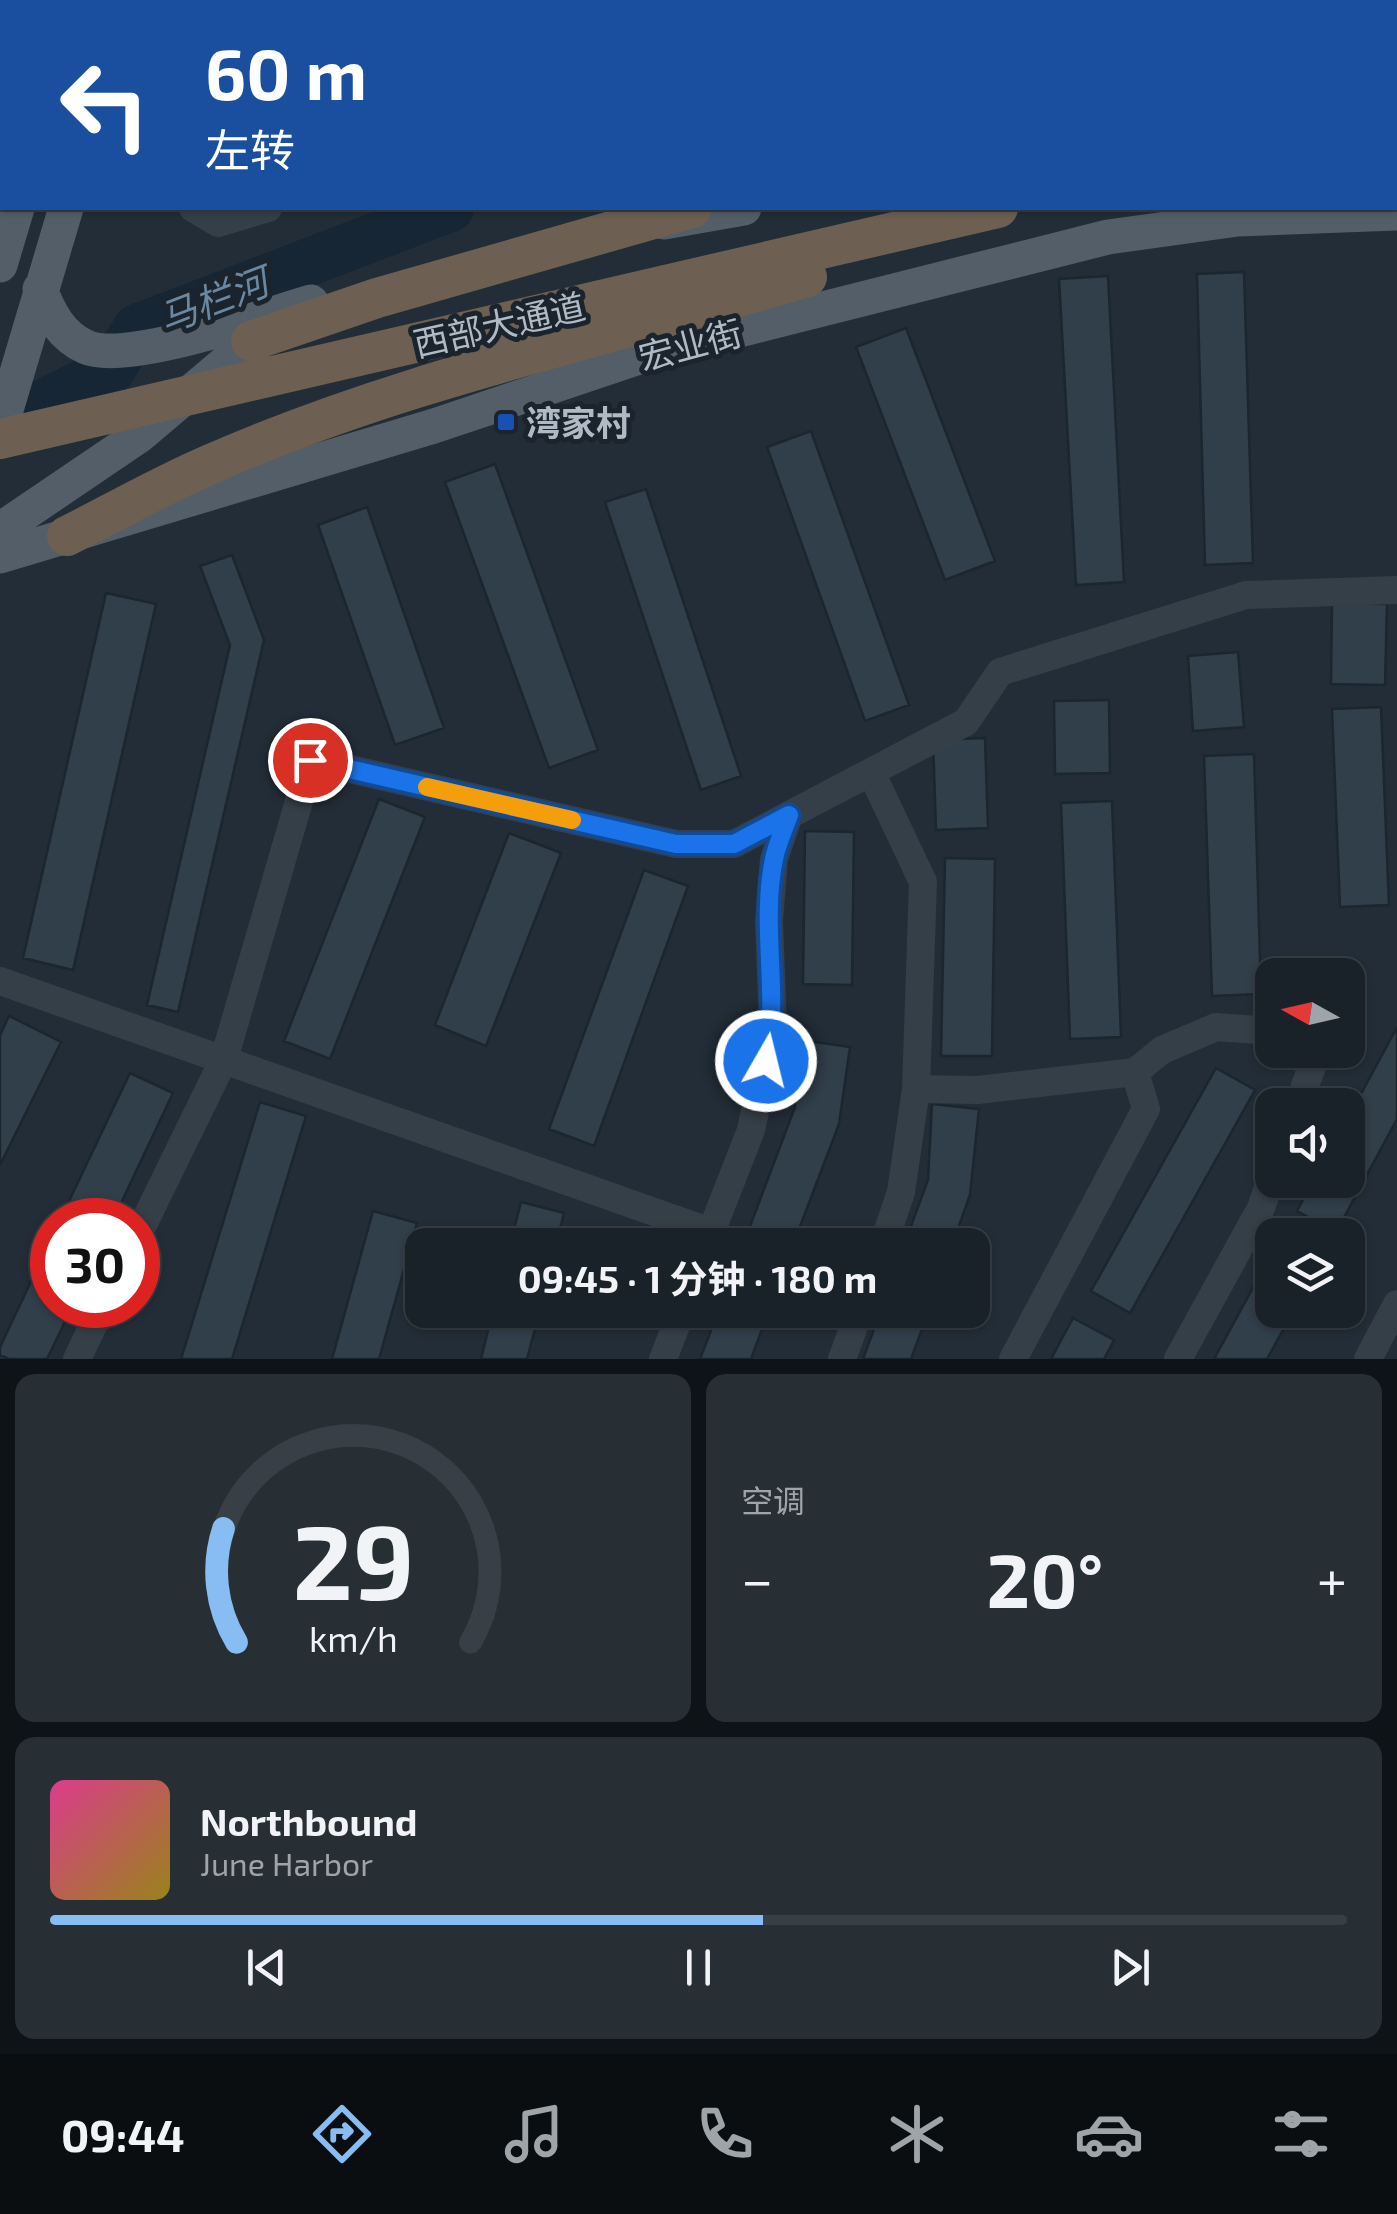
<!DOCTYPE html>
<html lang="zh">
<meta charset="utf-8">
<style>
body{margin:0;font-family:"Exo 2","Noto Sans SC",sans-serif;background:#272f35;color:#f1f3f6;height:100vh;display:flex;flex-direction:column;font-size:38px;white-space:nowrap}
*{box-sizing:border-box;margin:0}
p{font-size:32px;color:#9fa4a8}
.icon{flex:none;width:55px;height:55px;fill:none;stroke:currentColor;stroke-width:2;stroke-linecap:round;stroke-linejoin:round}
.map{position:relative;height:1359px;overflow:hidden}
.sheet{display:flex;flex-direction:column;gap:15px;padding:15px;background:#0e1317;flex:1}
.sheet>*{flex:none}
.guide{position:absolute;left:0px;top:0px;width:1398px;height:210px;box-shadow:0 2px 8px #0004,0 0 0 2px #383f46;background:#1a4fa0;color:#fff;overflow:hidden}
.needle{width:65px;rotate:278deg}
.buttons{position:absolute;left:1255px;top:958px;display:grid;gap:20px}
.buttons a{display:grid;place-items:center;width:110px;height:110px;border-radius:20px;background:#1a2229;box-shadow:0 2px 8px #0004,0 0 0 2px #383f46;font-size:50px}
.speed{position:absolute;left:30px;top:1198px;display:flex;gap:20px;font-size:50px;font-weight:700;text-align:center}
.speed>*{display:grid;place-content:center;width:130px;height:130px;border-radius:50%;background:#1a2229;box-shadow:0 2px 8px #0004,0 0 0 2px #383f46;line-height:1}
.speed .limit{border:15px solid #d22;background:#fff;color:#111}
.pin{position:absolute;display:grid;place-items:center;width:85px;height:85px;color:#fff;margin:-42px;border:5px solid #fff;border-radius:50%;box-shadow:0 2px 10px #0007}
.me{position:absolute;width:110px;margin:-55px;rotate:8deg;stroke-linejoin:round;filter:drop-shadow(0 0 8px #0008)}
.turn{display:flex;align-items:center;gap:35px;height:210px;padding:0 40px;font-size:45px}
.turn .icon{width:130px;height:130px;stroke-width:2.5}
.turn b{display:block;font-size:70px;line-height:85px}
.big{font-size:75px;font-weight:700;line-height:1.1}
.sheet .card{flex:1;display:flex;flex-direction:column;justify-content:center;gap:15px;min-width:0;padding:0 35px;border-radius:20px;background:#272f35}
.sheet .dial{align-items:center;gap:0}
.dial svg{height:260px;overflow:visible;fill:none;stroke:#383f46;stroke-width:7;stroke-linecap:round;text-anchor:middle}
.dial text{fill:#f1f3f6;stroke:none}
.song{display:flex;align-items:center;gap:30px}
.cover{width:120px;height:120px;border-radius:15px;background:linear-gradient(135deg,hsl(330 70% 55%),hsl(50 70% 35%))}
.played{height:10px;border-radius:5px;background:linear-gradient(90deg,#87bdf2 55%,#383f46 55%)}
.keys{display:flex;justify-content:space-around;direction:ltr}
.heat{display:flex;justify-content:space-between;align-items:center;font-size:55px;direction:ltr}
.sheet .tiles{flex:1;display:grid;gap:15px;grid-template-columns:1fr 1fr}
.card:last-child{grid-column:span 2}
.trip{position:absolute;left:405px;top:1228px;width:585px;height:100px;border-radius:20px;background:#1a2229;box-shadow:0 2px 8px #0004,0 0 0 2px #383f46;font-weight:700;line-height:100px;text-align:center}
.dock{display:flex;height:160px;justify-content:space-around;align-items:center;background:#0a0e10;color:#9fa4a8}
.dock .icon{width:70px;height:70px}
.dock .active{color:#87bdf2}
.dock b{font-size:45px;color:#f1f3f6}
.map>svg:first-child{display:block}
.lines{fill:none;stroke-linecap:round;stroke-linejoin:round}
.river{stroke:#162634;stroke-width:48}
.building{fill:#313f4b;stroke:#1c262e;stroke-width:2.5}
.minor{stroke:#353f48;stroke-width:28}
.major{stroke:#535e68;stroke-width:35}
.highway{stroke:#6d6052;stroke-width:40}
.route-casing{stroke:#114b97;stroke-width:25}
.route{stroke:#1a73e8;stroke-width:18}
.slow{stroke:#f59e0b;stroke-width:18}
.transit-dot{fill:#1a4fb4;stroke:#1b242c;stroke-width:4}
.labels{text-anchor:middle;dominant-baseline:central;stroke-width:10;stroke-linejoin:round;paint-order:stroke}
.street-label{font-size:35px;fill:#b0bac4;stroke:#1b242c}
.poi-label{font-size:35px;font-weight:bold;fill:#b0bac4;stroke:#1b242c;text-anchor:start}
.water-label{font-size:38px;font-style:italic;fill:#6a88a2;stroke:#1b242c}
</style>
<div class="map">
<svg width="1397" height="1359" viewBox="0 0 1397 1359">
<rect width="100%" height="100%" fill="#222d37"/>
<g class="lines">
<path class="river" d="M0,424L111,370L137,328L450,208"/>
</g>
<path class="building" d="M1244,272L1253,563L1205,565L1197,274Z
M1108,276L1124,582L1076,585L1059,279Z
M906,328L995,561L945,580L856,347Z
M811,431L909,705L865,721L767,447Z
M495,464L598,750L549,768L445,482Z
M646,489L741,776L701,790L605,502Z
M367,507L444,728L395,745L318,525Z
M232,555L264,640L178,1012L147,1005L230,645L200,566Z
M106,593L156,604L73,970L23,958Z
M1332,603L1387,604L1385,685L1331,684Z
M1238,652L1244,727L1193,731L1188,656Z
M1109,700L1110,773L1055,774L1054,701Z
M1381,707L1389,905L1340,907L1332,709Z
M985,738L988,828L936,830L933,740Z
M1254,754L1261,994L1212,996L1204,756Z
M379,799L425,817L330,1059L284,1041Z
M1112,801L1121,1037L1070,1039L1061,803Z
M805,831L854,832L852,985L803,984Z
M509,833L561,853L486,1046L435,1025Z
M945,858L995,859L992,1056H941Z
M644,870L688,886L594,1146L549,1129Z
M9,1016L61,1042L0,1165V1035Z
M1397,1027V1119L1336,1232L1297,1211L1314,1180H1348V1118Z
M801,1040L850,1047L839,1124L793,1245H743L795,1107Z
M1216,1068L1255,1090L1130,1313L1091,1291Z
M130,1073L173,1093L113,1220H60Z
M260,1102L306,1116L232,1359H181Z
M932,1104L979,1109L970,1195L952,1245H904L928,1180Z
M521,1202L564,1213L556,1245H510Z
M373,1211L417,1223L379,1359H332Z
M52,1237V1305H73L47,1359H9L0,1355V1347Z
M1272,1253V1310H1294L1267,1359H1214Z
M493,1310H540L527,1359H481Z
M719,1310H769L751,1359H700Z
M881,1310H929L911,1359H863Z
M1073,1318L1114,1340L1104,1359H1051Z"/>
<g class="lines">
<path class="minor" d="M234,2L236,0
M369,2L371,0
M520,2L522,0
M0,63L2,68
M193,208L218,223L268,208
M871,772L923,882L916,1089L901,1192L883,1245
M0,981L711,1232
M916,1089L978,1090L1135,1072L1162,1050L1216,1027L1272,1031
M1298,1105L1318,1050
M138,1235L224,1059L311,760L676,844H734L966,722L1000,672L1246,595L1397,590
M706,1245L751,1130L773,1026L769,921L774,859L789,815
M77,1359L103,1305
M663,1359L682,1310
M842,1359L860,1310
M1013,1359L1146,1109L1135,1072
M1178,1359L1261,1208L1272,1176
M1368,1359L1397,1304"/>
<path class="major" d="M88,2L89,0
M149,2L150,0
M664,222L744,208
M0,265L17,208
M40,289C49,313 61,336 86,347C126,365 266,315 311,302
M0,430L66,208
M0,530L140,435L270,325
M0,556L434,426L660,350L1108,237L1238,219L1397,213"/>
<path class="highway" d="M1395,79H1397
M1395,121L1397,120
M1395,159L1397,158
M251,341L377,298L692,208
M0,439L998,208
M67,536C115,512 162,485 211,464C401,380 608,337 807,277"/>
</g>
<g class="lines">
<defs>
<path id="route" d="M310,760L676,844H734L789,815C784,829 777,844 774,859C760,926 780,995 766,1061"/>
</defs>
<use href="#route" class="route-casing"/>
<use href="#route" class="route"/>
<path class="slow" d="M427,787L572,820"/>
</g>
<rect class="transit-dot" x="496" y="412" width="20" height="20" rx="5"/>
<g class="labels">
<g class="street-label">
<text transform="translate(499 324) rotate(-13)">西部大通道</text>
<text transform="translate(690 344) rotate(-15)">宏业街</text>
</g>
<g class="poi-label">
<text x="526" y="422">湾家村</text>
</g>
<g class="water-label">
<text transform="translate(213 299) rotate(-21)">马栏河</text>
</g>
</g>
</svg>
<div class="buttons">
<a><svg class="needle" viewBox="-14 -14 28 28"><path d="M0-13l5 13h-10z" fill="#e53935"/><path d="M0 13l5-13h-10z" fill="#9fa4a8"/></svg></a>
<a><svg class="icon" aria-label="sound" viewBox="0 0 24 24"><path d="M4 9h4l5-4v14l-5-4H4zM17 9q2 3 0 6"/></svg></a>
<a><svg class="icon" aria-label="layers" viewBox="0 0 24 24"><path d="M12 4l9 5-9 5-9-5zM3 14l9 5 9-5"/></svg></a>
</div>
<div class="speed"><div class="limit">30</div></div>
<div class="pin" style="left:310px;top:760px;background:#d93025"><svg class="icon" aria-label="arrive" viewBox="0 0 24 24"><path d="M6 21V4h12l-3 4 3 4H6"/></svg></div>
<svg class="me" style="left:766px;top:1061px" viewBox="-20 -20 40 40"><circle r="17" fill="#1a73e8" stroke="#fff" stroke-width="3"/><path d="M0-11L8 9 0 5-8 9z" fill="#fff"/></svg>
<div class="trip">09:45 · 1 分钟 · 180 m</div>
<div class="guide">
<div class="turn"><svg class="icon" aria-label="left" viewBox="0 0 24 24"><path d="M17 20v-9H6M10 6l-5 5 5 5"/></svg><div><b>60 m</b>左转</div></div>
</div>
</div>
<section class="sheet">
<div class="tiles">
<div class="card dial"><svg viewBox="0 0 100 80">
<path d="M14 69A42 42 0 1 1 86 69"/>
<path d="M14 69A42 42 0 0 1 10 34" stroke="#87bdf2"/>
<text x="50" y="56" font-size="32" font-weight="700">29</text>
<text x="50" y="72" font-size="11">km/h</text>
</svg></div>
<div class="card"><p>空调</p>
<div class="heat"><a>−</a><b class="big">20°</b><a>+</a></div>
</div>
<div class="card">
<div class="song"><i class="cover"></i><div><b>Northbound</b><p>June Harbor</p></div></div>
<div class="played"></div>
<div class="keys"><svg class="icon" aria-label="previous" viewBox="0 0 24 24"><path d="M18 5L8 12l10 7zM5 5v14"/></svg><svg class="icon" aria-label="pause" viewBox="0 0 24 24"><path d="M8 5v14M16 5v14"/></svg><svg class="icon" aria-label="next" viewBox="0 0 24 24"><path d="M6 5l10 7-10 7zM19 5v14"/></svg></div>
</div>
</div>
</section>
<nav class="dock">
<b>09:44</b>
<svg class="icon active" aria-label="directions" viewBox="0 0 24 24"><path d="M12 3l9 9-9 9-9-9zM9 14v-3h6M13 9l2 2-2 2"/></svg>
<svg class="icon" aria-label="music" viewBox="0 0 24 24"><path d="M9 18V5l10-2v13"/><circle cx="6" cy="18" r="3"/><circle cx="16" cy="16" r="3"/></svg>
<svg class="icon" aria-label="phone" viewBox="0 0 24 24"><path d="M5 4h4l2 5-3 2q2 4 5 5l2-3 5 2v4C11 20 4 13 5 4z"/></svg>
<svg class="icon" aria-label="climate" viewBox="0 0 24 24"><path d="M12 3v18M4 7l16 10M4 17L20 7"/></svg>
<svg class="icon" aria-label="car" viewBox="0 0 24 24"><path d="M5 17H2v-5l4-1 3-4h7l3 4 3 1v5h-3M9 17h6M6 11h13"/><circle cx="7" cy="17" r="2"/><circle cx="17" cy="17" r="2"/></svg>
<svg class="icon" aria-label="filters" viewBox="0 0 24 24"><path d="M4 7h16M4 17h16"/><circle cx="9" cy="7" r="2"/><circle cx="15" cy="17" r="2"/></svg>
</nav>
